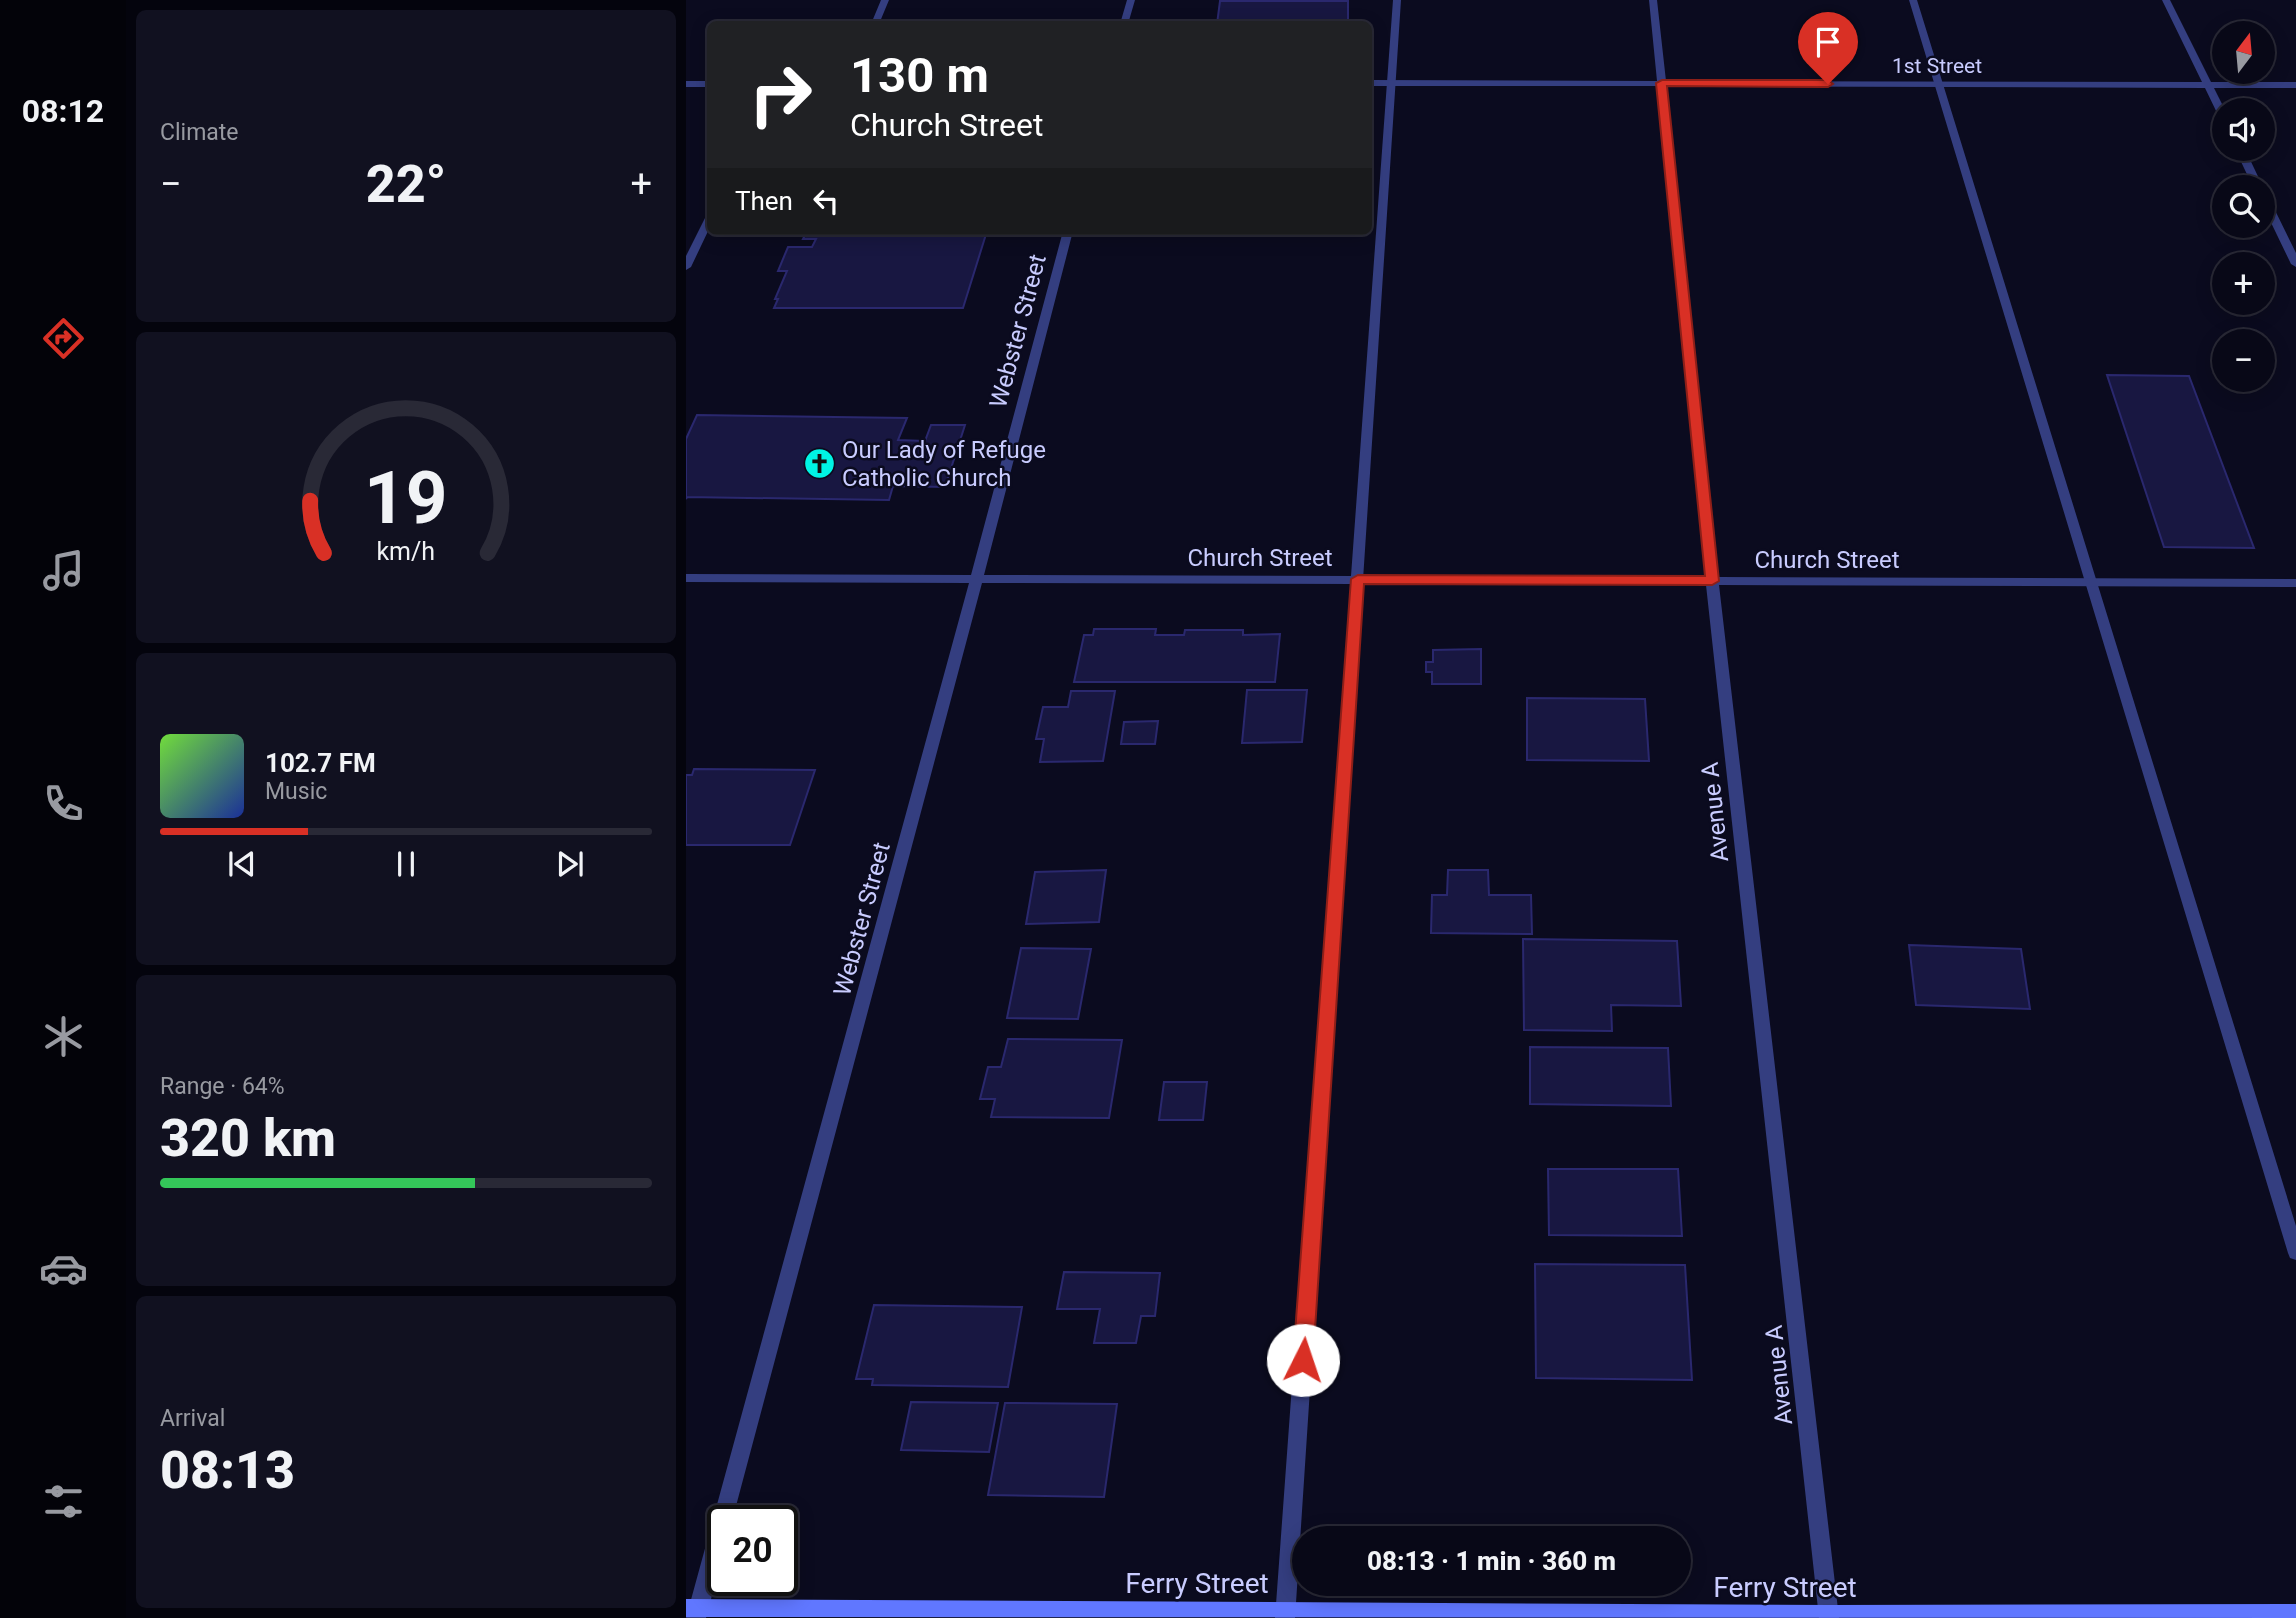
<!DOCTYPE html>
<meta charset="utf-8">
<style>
body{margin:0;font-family:Roboto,sans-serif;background:#111120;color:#f1f3f6;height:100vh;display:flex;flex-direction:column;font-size:26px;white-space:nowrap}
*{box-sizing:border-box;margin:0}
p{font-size:23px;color:#989aa1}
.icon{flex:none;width:38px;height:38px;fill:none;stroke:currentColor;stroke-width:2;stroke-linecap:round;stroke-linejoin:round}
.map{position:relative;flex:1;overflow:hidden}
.sheet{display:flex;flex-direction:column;gap:10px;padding:10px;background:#04040d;width:560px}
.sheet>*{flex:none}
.hud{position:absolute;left:21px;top:21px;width:665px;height:214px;border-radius:10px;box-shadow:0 4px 18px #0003,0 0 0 2px #292936;background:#202124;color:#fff;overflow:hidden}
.needle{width:46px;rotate:16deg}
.buttons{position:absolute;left:1526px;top:21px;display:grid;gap:14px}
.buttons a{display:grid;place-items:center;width:63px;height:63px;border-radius:50%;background:#080817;box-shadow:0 4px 18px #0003,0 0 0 2px #292936;font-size:35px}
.speed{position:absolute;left:21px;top:1505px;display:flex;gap:14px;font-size:35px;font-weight:700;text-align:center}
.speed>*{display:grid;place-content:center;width:91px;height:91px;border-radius:50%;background:#080817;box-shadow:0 4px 18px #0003,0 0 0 2px #292936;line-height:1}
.speed .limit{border:4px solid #111;border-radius:10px;background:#fff;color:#111}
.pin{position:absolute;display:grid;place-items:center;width:60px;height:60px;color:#fff;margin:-72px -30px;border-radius:50% 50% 50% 0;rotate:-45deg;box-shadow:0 0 7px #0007}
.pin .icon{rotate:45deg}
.me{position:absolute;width:77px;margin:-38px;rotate:4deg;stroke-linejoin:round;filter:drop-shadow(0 0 5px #0008)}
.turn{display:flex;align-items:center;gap:24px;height:147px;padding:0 28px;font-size:32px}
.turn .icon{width:91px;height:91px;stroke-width:2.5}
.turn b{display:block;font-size:49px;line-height:60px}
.then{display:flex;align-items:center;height:66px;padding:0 28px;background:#0003;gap:14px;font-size:26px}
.big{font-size:52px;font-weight:800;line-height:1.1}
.sheet .widget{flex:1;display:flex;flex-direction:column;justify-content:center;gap:10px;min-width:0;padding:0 24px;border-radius:10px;background:#111120}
.sheet .dial{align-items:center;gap:0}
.dial svg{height:182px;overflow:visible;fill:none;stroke:#292936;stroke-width:7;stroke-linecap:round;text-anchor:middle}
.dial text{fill:#f1f3f6;stroke:none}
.song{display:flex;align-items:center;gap:21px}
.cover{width:84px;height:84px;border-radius:10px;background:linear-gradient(135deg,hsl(100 70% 55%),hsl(230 70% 35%))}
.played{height:7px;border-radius:4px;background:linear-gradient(90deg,#d93025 30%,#292936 30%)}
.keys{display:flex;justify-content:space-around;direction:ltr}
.heat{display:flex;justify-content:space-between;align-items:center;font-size:38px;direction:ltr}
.charge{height:10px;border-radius:5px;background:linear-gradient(90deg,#34c759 64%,#292936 0)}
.trip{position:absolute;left:606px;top:1526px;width:399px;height:70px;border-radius:35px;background:#080817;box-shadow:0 4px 18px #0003,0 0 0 2px #292936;font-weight:800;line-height:70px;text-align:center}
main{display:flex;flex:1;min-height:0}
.tab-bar{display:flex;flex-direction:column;width:126px;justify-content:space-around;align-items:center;background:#030309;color:#989aa1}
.tab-bar .icon{width:49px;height:49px}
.tab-bar .on{color:#d93025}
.tab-bar b{font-size:32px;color:#f1f3f6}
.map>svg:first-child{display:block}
.building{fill:#181741;stroke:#2a286e;stroke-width:2}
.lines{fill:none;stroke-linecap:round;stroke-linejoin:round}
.lane{fill:#343e80;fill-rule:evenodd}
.street{fill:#343e80;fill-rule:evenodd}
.secondary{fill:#6077ff;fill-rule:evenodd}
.route{fill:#d93025;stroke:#8d1f18;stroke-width:2}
.labels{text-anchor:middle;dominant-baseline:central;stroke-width:5;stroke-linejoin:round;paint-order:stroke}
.far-street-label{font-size:21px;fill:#c9ccff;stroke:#0b0b1f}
.street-label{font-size:24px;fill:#c9ccff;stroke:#0b0b1f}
.poi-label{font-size:24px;fill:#c9ccff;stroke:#0b0b1f;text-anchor:start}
.near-street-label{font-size:28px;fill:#c9ccff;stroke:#0b0b1f}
</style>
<main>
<nav class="tab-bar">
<b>08:12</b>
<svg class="icon on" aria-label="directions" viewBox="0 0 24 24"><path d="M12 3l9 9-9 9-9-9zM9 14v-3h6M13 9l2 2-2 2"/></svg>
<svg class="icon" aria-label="music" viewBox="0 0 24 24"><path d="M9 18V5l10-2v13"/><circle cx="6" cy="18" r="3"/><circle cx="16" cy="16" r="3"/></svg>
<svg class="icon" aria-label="phone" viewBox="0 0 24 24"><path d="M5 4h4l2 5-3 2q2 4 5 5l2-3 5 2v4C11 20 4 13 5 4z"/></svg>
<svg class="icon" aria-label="climate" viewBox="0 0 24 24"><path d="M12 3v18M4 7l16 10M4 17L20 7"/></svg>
<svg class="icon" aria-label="car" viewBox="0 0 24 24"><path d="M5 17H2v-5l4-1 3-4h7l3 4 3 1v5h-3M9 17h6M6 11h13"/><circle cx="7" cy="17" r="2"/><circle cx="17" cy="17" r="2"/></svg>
<svg class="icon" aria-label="filters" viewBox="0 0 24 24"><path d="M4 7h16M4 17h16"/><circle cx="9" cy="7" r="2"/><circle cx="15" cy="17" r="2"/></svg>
</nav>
<section class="sheet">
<div class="widget"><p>Climate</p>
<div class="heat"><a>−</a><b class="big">22°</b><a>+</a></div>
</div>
<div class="widget dial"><svg viewBox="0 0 100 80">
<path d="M14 69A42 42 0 1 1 86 69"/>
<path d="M14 69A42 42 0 0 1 8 46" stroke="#d93025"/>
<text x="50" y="56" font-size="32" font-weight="700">19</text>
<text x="50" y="72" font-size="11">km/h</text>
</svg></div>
<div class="widget">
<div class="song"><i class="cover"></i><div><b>102.7 FM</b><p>Music</p></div></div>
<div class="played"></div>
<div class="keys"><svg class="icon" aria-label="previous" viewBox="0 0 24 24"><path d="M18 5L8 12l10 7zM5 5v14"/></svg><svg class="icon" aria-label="pause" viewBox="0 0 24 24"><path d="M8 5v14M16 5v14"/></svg><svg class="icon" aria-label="next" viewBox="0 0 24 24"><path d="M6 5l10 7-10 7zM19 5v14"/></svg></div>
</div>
<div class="widget"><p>Range · 64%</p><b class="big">320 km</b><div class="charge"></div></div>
<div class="widget"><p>Arrival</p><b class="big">08:13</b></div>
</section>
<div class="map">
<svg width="1610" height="1618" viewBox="0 0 1610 1618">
<rect width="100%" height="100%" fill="#0b0b1f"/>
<path class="building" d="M534,1H662V24H531Z
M121,231H301L277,308H88L92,299H89L101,271H92L102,247H126L130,239H117Z
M1421,375L1503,376L1568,548L1478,547Z
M11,415L221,418L212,440L239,441L245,425H279L259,487L207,486L203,500L1,497L0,499V439Z
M408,629H470L469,635H498L499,630H557V635L594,634L589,682H388L398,635H407Z
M795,649V684H746V672H740V662H747V650Z
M561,690H621L616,742L556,743Z
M385,691H429L417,761L354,762L358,739H350L357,707H382Z
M841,698L959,699L963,761L841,760Z
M472,721L469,744H435L438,722Z
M8,769L129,770L104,845H0V775H6Z
M420,870L413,922L340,924L349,872Z
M762,870H802L803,895H845L846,934L745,933L746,895H761Z
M837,939L991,941L995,1006L925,1005L926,1031L838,1030Z
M1223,945L1335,949L1344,1009L1230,1005Z
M335,948L405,949L392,1019L321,1018Z
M322,1039L436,1040L423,1118L305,1117L309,1099H294L302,1067H315Z
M844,1047L982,1048L985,1106L844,1104Z
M478,1082H521L517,1120H473Z
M862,1169H992L996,1236L863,1235Z
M849,1264L999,1265L1006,1380L850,1378Z
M378,1272L474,1273L469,1316H455L450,1343H408L414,1309H371Z
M188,1305L336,1307L322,1387L186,1385L187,1379H170Z
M225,1402L312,1403L303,1452L215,1450Z
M319,1403L431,1404L418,1497L302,1495Z"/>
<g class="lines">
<path class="lane" d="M195,0H203L193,24H185Z
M707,0H715L609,1618H589Z
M1223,0H1231L1610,1226V1260L1604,1258L1602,1253Z
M24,215V227L5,267L0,270V256L19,218Z"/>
<path class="street" d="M441,0H449L442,24H434Z
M963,0H971L980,81L1516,82L1476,0H1484L1525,82H1610V88H1528L1539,110L1538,120L1533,117L1519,88L980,86L1032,577L1610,579V587L1033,585L1153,1618H1133L1020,585L296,583L46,1521H37V1554L20,1618H0L283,583L0,582V574L285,575L377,231H387L298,575L1019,577L971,86H682V80L971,81Z
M0,81H24V87H0Z
M1549,149H1559L1577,187H1567Z
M1577,193L1582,196L1610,253V267L1605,264L1577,206Z"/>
<path class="secondary" d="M0,1599L1143,1605L1610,1604V1618L0,1617Z"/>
</g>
<path class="route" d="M976,80H1142L1147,84L1142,87L981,86L1033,581L1026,585L678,584L627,1360L624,1367L617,1369L610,1367L607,1360L665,579L672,575L1019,576L970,83Z"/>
<defs>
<symbol id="church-disc" viewBox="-11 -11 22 22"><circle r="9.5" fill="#00f4e4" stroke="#0b0b1f"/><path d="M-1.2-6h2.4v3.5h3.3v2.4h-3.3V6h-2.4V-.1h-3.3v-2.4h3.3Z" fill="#111"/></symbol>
</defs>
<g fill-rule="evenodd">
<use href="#church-disc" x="116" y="446" width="35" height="35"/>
</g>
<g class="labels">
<g class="far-street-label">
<text x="1251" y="66">1st Street</text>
</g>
<g class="street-label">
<text transform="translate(332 331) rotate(-75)">Webster Street</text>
<text x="574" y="558">Church Street</text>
<text x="1141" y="560">Church Street</text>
<text transform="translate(1029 812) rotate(-96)">Avenue A</text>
<text transform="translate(176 919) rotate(-75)">Webster Street</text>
<text transform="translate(1093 1375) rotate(-96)">Avenue A</text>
</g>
<g class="poi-label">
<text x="156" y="450">Our Lady of Refuge<tspan x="156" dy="28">Catholic Church</tspan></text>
</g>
<g class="near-street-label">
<text x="511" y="1583">Ferry Street</text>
<text x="1099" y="1587">Ferry Street</text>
</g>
</g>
</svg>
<div class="buttons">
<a><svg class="needle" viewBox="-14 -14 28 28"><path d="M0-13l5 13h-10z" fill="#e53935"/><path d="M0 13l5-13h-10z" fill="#989aa1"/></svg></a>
<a><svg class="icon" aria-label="sound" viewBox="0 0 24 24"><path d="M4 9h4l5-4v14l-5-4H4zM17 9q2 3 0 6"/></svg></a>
<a><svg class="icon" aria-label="search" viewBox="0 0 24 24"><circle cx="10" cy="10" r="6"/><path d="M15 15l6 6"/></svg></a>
<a>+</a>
<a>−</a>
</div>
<div class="speed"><div class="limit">20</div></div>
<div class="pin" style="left:1142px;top:84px;background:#d93025"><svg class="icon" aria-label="arrive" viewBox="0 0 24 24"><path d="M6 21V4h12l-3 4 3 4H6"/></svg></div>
<svg class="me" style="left:617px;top:1360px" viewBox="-20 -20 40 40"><circle r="19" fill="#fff"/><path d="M0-13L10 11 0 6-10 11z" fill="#d93025"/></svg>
<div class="trip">08:13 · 1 min · 360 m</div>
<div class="hud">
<div class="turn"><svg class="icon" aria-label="right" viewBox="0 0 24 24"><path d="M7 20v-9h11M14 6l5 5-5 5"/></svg><div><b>130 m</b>Church Street</div></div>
<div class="then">Then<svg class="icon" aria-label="left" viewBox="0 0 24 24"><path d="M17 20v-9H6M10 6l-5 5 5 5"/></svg></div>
</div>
</div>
</main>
